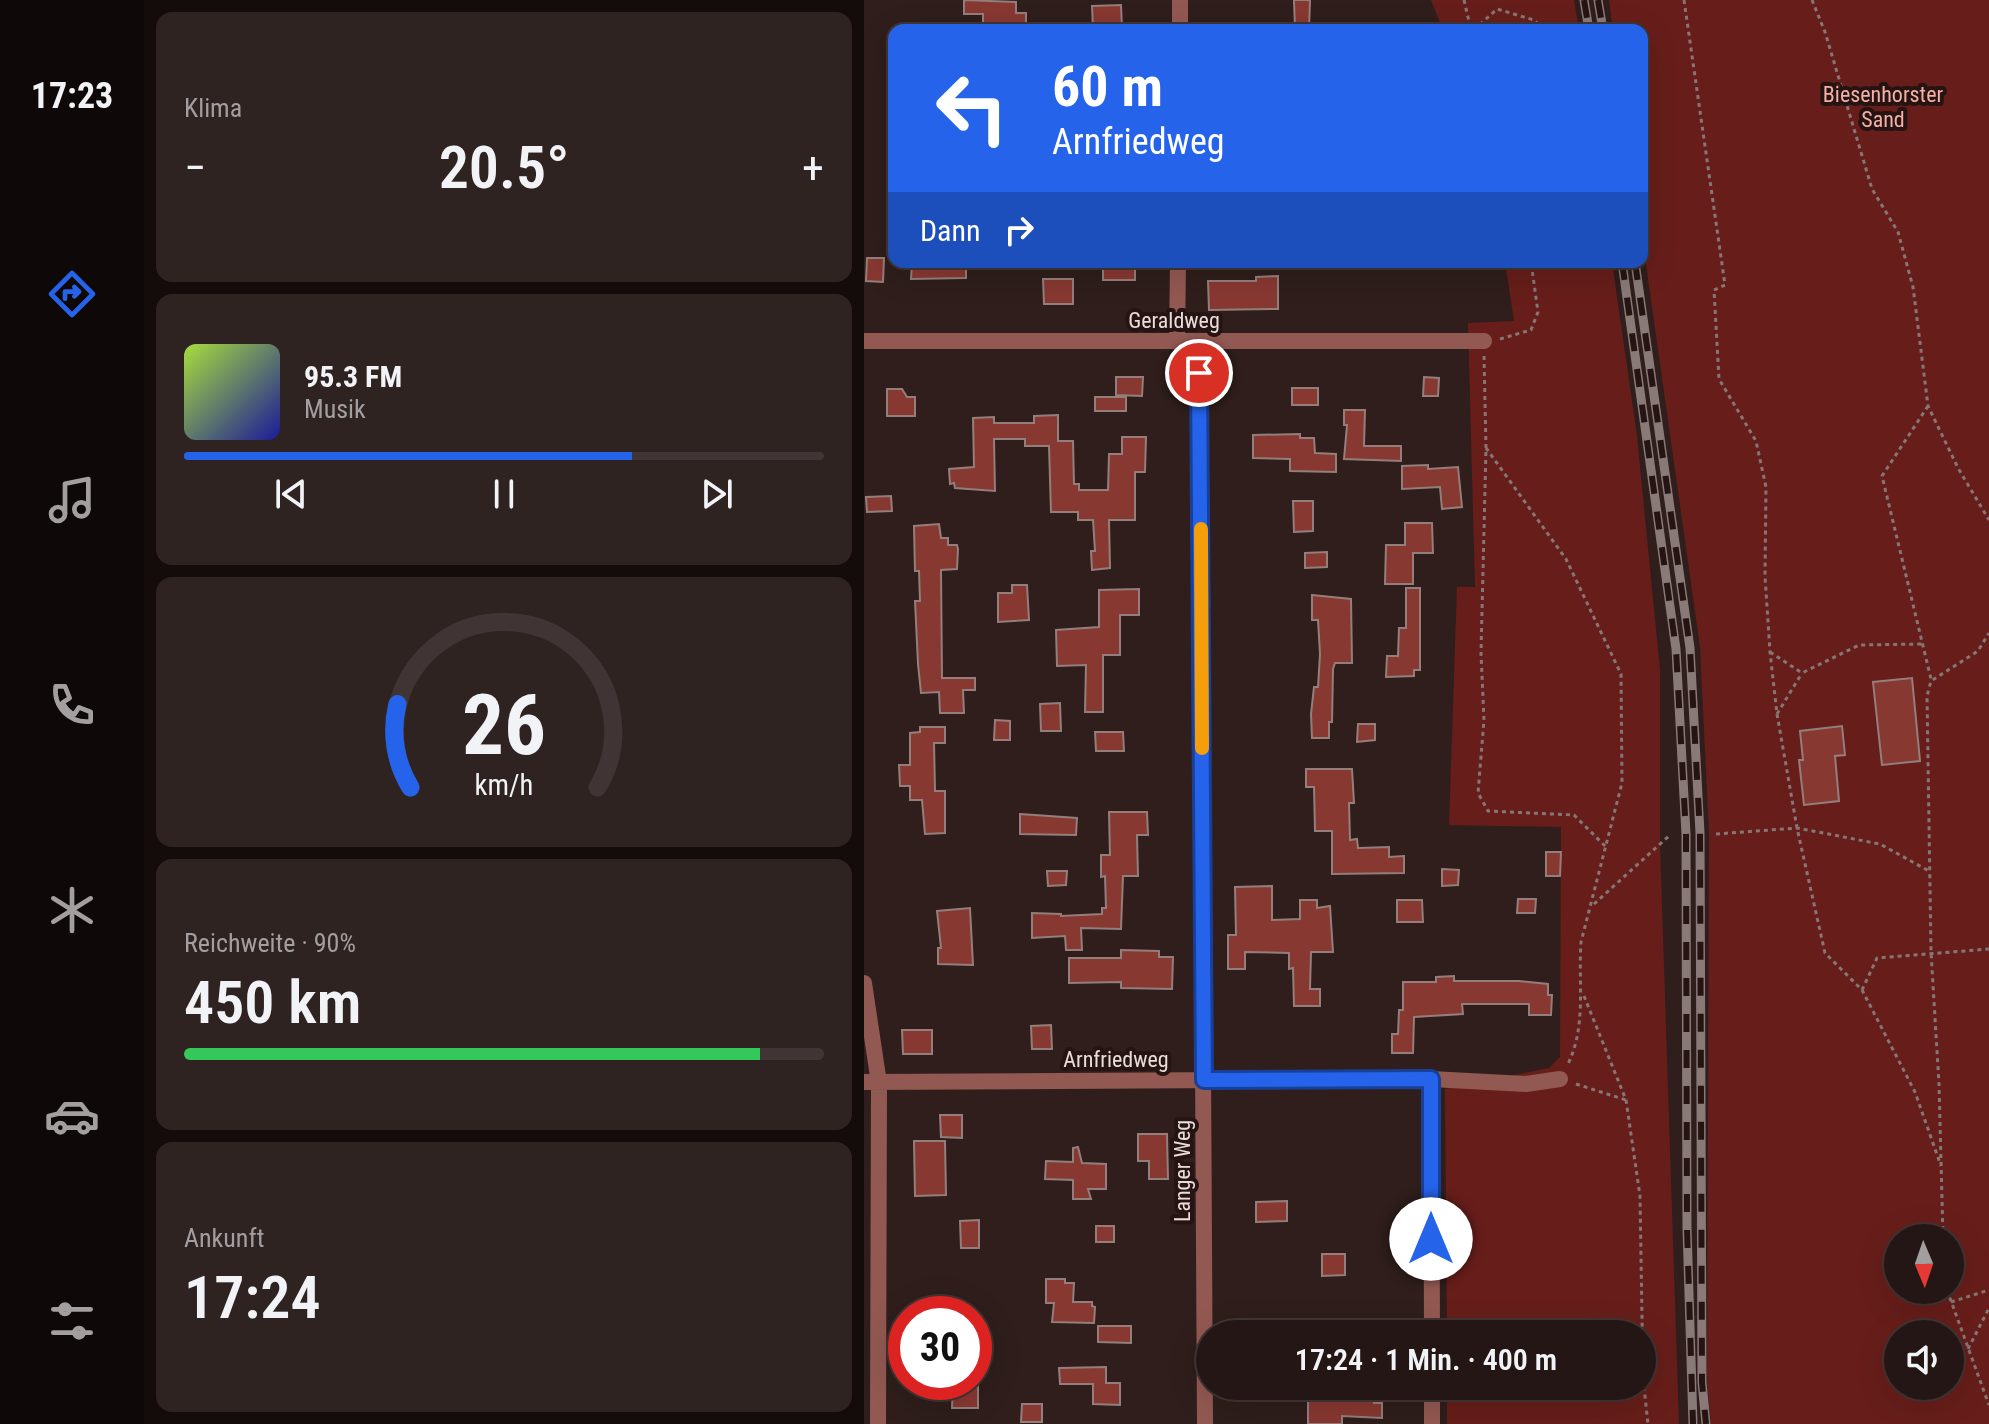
<!DOCTYPE html>
<html lang="de">
<meta charset="utf-8">
<style>
body{margin:0;font-family:"Roboto Condensed",sans-serif;background:#2f2322;color:#f1f3f6;height:100vh;display:flex;flex-direction:column;font-size:30px;white-space:nowrap}
*{box-sizing:border-box;margin:0}
p{font-size:26px;color:#a39fa0}
.icon{flex:none;width:44px;height:44px;fill:none;stroke:currentColor;stroke-width:2;stroke-linecap:round;stroke-linejoin:round}
.map{position:relative;flex:1;overflow:hidden}
.panel{display:flex;flex-direction:column;gap:12px;padding:12px;background:#130c0b;width:720px}
.panel>*{flex:none}
.banner{position:absolute;left:24px;top:24px;width:760px;height:244px;border-radius:16px;box-shadow:0 8px 32px #0002,0 0 0 2px #403534;background:#2563eb;color:#fff;overflow:hidden}
.needle{width:52px;rotate:178deg}
.fabs{position:absolute;left:1020px;top:1224px;display:grid;gap:16px}
.fabs a{display:grid;place-items:center;width:80px;height:80px;border-radius:50%;background:#231614;box-shadow:0 8px 32px #0002,0 0 0 2px #403534;font-size:40px}
.speed{position:absolute;left:24px;top:1296px;display:flex;gap:16px;font-size:40px;font-weight:700;text-align:center}
.speed>*{display:grid;place-content:center;width:104px;height:104px;border-radius:50%;background:#231614;box-shadow:0 8px 32px #0002,0 0 0 2px #403534;line-height:1}
.speed .limit{border:12px solid #d22;background:#fff;color:#111}
.pin{position:absolute;display:grid;place-items:center;width:68px;height:68px;color:#fff;margin:-34px;border:4px solid #fff;border-radius:50%;box-shadow:0 2px 8px #0007}
.me{position:absolute;width:88px;margin:-44px;rotate:0deg;stroke-linejoin:round;filter:drop-shadow(0 0 6px #0008)}
.turn{display:flex;align-items:center;gap:28px;height:168px;padding:0 32px;font-size:36px}
.turn .icon{width:104px;height:104px;stroke-width:2.5}
.turn b{display:block;font-size:56px;line-height:68px}
.then{display:flex;align-items:center;height:76px;padding:0 32px;background:#0003;gap:16px;font-size:30px}
.big{font-size:60px;font-weight:600;line-height:1.1}
.panel .card{flex:1;display:flex;flex-direction:column;justify-content:center;gap:12px;min-width:0;padding:0 28px;border-radius:16px;background:#2f2322}
.panel .dial{align-items:center;gap:0}
.dial svg{height:208px;overflow:visible;fill:none;stroke:#403534;stroke-width:7;stroke-linecap:round;text-anchor:middle}
.dial text{fill:#f1f3f6;stroke:none}
.song{display:flex;align-items:center;gap:24px}
.cover{width:96px;height:96px;border-radius:12px;background:linear-gradient(135deg,hsl(80 70% 55%),hsl(240 70% 35%))}
.played{height:8px;border-radius:4px;background:linear-gradient(90deg,#2563eb 70%,#403534 70%)}
.keys{display:flex;justify-content:space-around;direction:ltr}
.heat{display:flex;justify-content:space-between;align-items:center;font-size:44px;direction:ltr}
.charge{height:12px;border-radius:6px;background:linear-gradient(90deg,#34c759 90%,#403534 0)}
.trip{position:absolute;left:332px;top:1320px;width:460px;height:80px;border-radius:40px;background:#231614;box-shadow:0 8px 32px #0002,0 0 0 2px #403534;font-weight:600;line-height:80px;text-align:center}
main{display:flex;flex:1;min-height:0}
.dock{display:flex;flex-direction:column;width:144px;justify-content:space-around;align-items:center;background:#0e0908;color:#a39fa0}
.dock .icon{width:56px;height:56px}
.dock .current{color:#2563eb}
.dock b{font-size:36px;color:#f1f3f6}
.map>svg:first-child{display:block}
.green{fill:#671e1a;fill-rule:evenodd}
.building{fill:#873831;stroke:#947e7b;stroke-width:2}
.lines{fill:none;stroke-linecap:round;stroke-linejoin:round}
.path{stroke:#867775;stroke-width:3;stroke-dasharray:4 4;stroke-linecap:butt}
.minor{stroke:#925952;stroke-width:16}
.rail-casing{stroke:#897a78;stroke-width:9}
.rail{stroke:#251412;stroke-width:6;stroke-dasharray:18;stroke-linecap:butt}
.route-casing{stroke:#184099;stroke-width:20}
.route{stroke:#2563eb;stroke-width:14}
.slow{stroke:#f59e0b;stroke-width:14}
.labels{text-anchor:middle;dominant-baseline:central;stroke-width:8;stroke-linejoin:round;paint-order:stroke}
.park-label{font-size:22px;fill:#f5afa6;stroke:#251412}
.street-label{font-size:22px;fill:#e9dcdb;stroke:#251412}
</style>
<main>
<nav class="dock">
<b>17:23</b>
<svg class="icon current" aria-label="directions" viewBox="0 0 24 24"><path d="M12 3l9 9-9 9-9-9zM9 14v-3h6M13 9l2 2-2 2"/></svg>
<svg class="icon" aria-label="music" viewBox="0 0 24 24"><path d="M9 18V5l10-2v13"/><circle cx="6" cy="18" r="3"/><circle cx="16" cy="16" r="3"/></svg>
<svg class="icon" aria-label="phone" viewBox="0 0 24 24"><path d="M5 4h4l2 5-3 2q2 4 5 5l2-3 5 2v4C11 20 4 13 5 4z"/></svg>
<svg class="icon" aria-label="climate" viewBox="0 0 24 24"><path d="M12 3v18M4 7l16 10M4 17L20 7"/></svg>
<svg class="icon" aria-label="car" viewBox="0 0 24 24"><path d="M5 17H2v-5l4-1 3-4h7l3 4 3 1v5h-3M9 17h6M6 11h13"/><circle cx="7" cy="17" r="2"/><circle cx="17" cy="17" r="2"/></svg>
<svg class="icon" aria-label="filters" viewBox="0 0 24 24"><path d="M4 7h16M4 17h16"/><circle cx="9" cy="7" r="2"/><circle cx="15" cy="17" r="2"/></svg>
</nav>
<section class="panel">
<div class="card"><p>Klima</p>
<div class="heat"><a>−</a><b class="big">20.5°</b><a>+</a></div>
</div>
<div class="card">
<div class="song"><i class="cover"></i><div><b>95.3 FM</b><p>Musik</p></div></div>
<div class="played"></div>
<div class="keys"><svg class="icon" aria-label="previous" viewBox="0 0 24 24"><path d="M18 5L8 12l10 7zM5 5v14"/></svg><svg class="icon" aria-label="pause" viewBox="0 0 24 24"><path d="M8 5v14M16 5v14"/></svg><svg class="icon" aria-label="next" viewBox="0 0 24 24"><path d="M6 5l10 7-10 7zM19 5v14"/></svg></div>
</div>
<div class="card dial"><svg viewBox="0 0 100 80">
<path d="M14 69A42 42 0 1 1 86 69"/>
<path d="M14 69A42 42 0 0 1 9 37" stroke="#2563eb"/>
<text x="50" y="56" font-size="32" font-weight="700">26</text>
<text x="50" y="72" font-size="11">km/h</text>
</svg></div>
<div class="card"><p>Reichweite · 90%</p><b class="big">450 km</b><div class="charge"></div></div>
<div class="card"><p>Ankunft</p><b class="big">17:24</b></div>
</section>
<div class="map">
<svg width="1125" height="1424" viewBox="0 0 1125 1424">
<rect width="100%" height="100%" fill="#2f1e1b"/>
<path class="green" d="M567,0H710L715,30H579Z
M745,0H1125V1424H847L843,1382L845,833L836,647L778,236V30H749ZM1034,1238H1086V1290H1034ZM1034,1334H1086V1386H1034Z
M641,262H748L773,436L796,670V845L815,1424H583V1386H778V1334H583L581,1089L685,1068L696,1057L697,827L585,825L593,587H611L604,323L650,321Z"/>
<path class="building" d="M100,0L152,2V13H162V29H119V14H100Z
M430,0H446L445,30L431,29Z
M257,5L258,28L229,29L228,6Z
M3,258H20L19,282L2,281Z
M48,262H102V278L47,279Z
M239,262H271V280H239Z
M414,276V309L345,310L344,281H392V277Z
M179,279H209V304H180Z
M252,377H279L278,396L252,395Z
M560,377L575,378L574,396H559Z
M428,388H454V405H428Z
M23,389H38L43,397H51V416H23Z
M231,397H262V411H231Z
M480,410H501L500,446H537V461L480,459L483,425H480Z
M194,415V441H209L210,484H215V490H244L245,454H258V437H282L281,472H271V520H245L246,568L228,570L227,551H231L229,520H214V512H187L185,446H161V439H130L131,491L91,488L90,483L86,484L85,469L110,467L109,418L130,417V423H170V416Z
M436,434V438H450L451,453L472,454V472L426,471V459L389,458V435Z
M564,465V469L594,467L598,507L578,509L576,487L538,489V466Z
M27,496L28,511L3,512L2,497Z
M429,501H449V531L430,532Z
M541,523H568L569,553H549V584H521L522,545H541Z
M75,524L77,538H84V545H93L94,549L93,569L77,570L78,678H111V690H99L100,713H76L75,692L57,693L54,664L51,601H56L55,571H51L50,526Z
M463,552V567L441,568V553Z
M148,585H163L165,620L134,622V593H148Z
M542,588H556V670H550V676L522,677L523,656H534L535,628H542Z
M275,589V615H256V655H239V712H221L222,665L193,666L192,630L235,627V590Z
M448,595L487,599L488,663H471L469,669L468,722H465V738H448L447,714L450,687H454L456,654L454,620H448Z
M1048,678L1056,761L1018,765L1009,682Z
M196,703L197,731H177L176,704Z
M131,720L146,721V740H130Z
M494,724H511V740L493,742Z
M978,726L981,755L971,756L975,801L940,805L935,760H939L936,731Z
M56,727H81V743H70L71,791H81V833L61,834L58,800H46V786H36L35,765H46V733L56,732Z
M231,732H259L260,751H232Z
M442,769H488L490,803H485L486,840L493,839L494,848L525,847V857L540,856V873L468,874V831H451L450,787H442Z
M245,812H283L284,835H273L274,876H259L257,929L217,928L218,950H202L201,936L168,938V913L197,914V916L238,914V908H242L241,876L237,877V855H246Z
M156,814L213,818L212,835L156,834Z
M682,852H697L696,876H682Z
M578,869L595,870L594,885L578,886Z
M183,871H203L202,885L184,886Z
M408,886V920L436,919V900H453V908L466,906L469,952H447L446,989H456V1006H430L429,968L425,969V953L381,952V969H364V935H372L371,887Z
M654,899H672L671,913H653Z
M533,900H558L559,922H533Z
M106,908L109,965L74,964V948H77L73,911Z
M257,950L295,951V957H309L308,989L257,988V982L205,983V958H257Z
M590,976V981H655L684,984V995H688L687,1015H665V1004H598L599,1014L550,1017L549,1053H528V1034H534L535,1010H539V982H572V977Z
M187,1025L188,1049H168L167,1026Z
M38,1030H68V1054H39Z
M76,1115H98V1138L77,1137Z
M274,1134H303L304,1179H285V1161H274Z
M50,1141H81L82,1195L51,1196Z
M214,1147L218,1163L242,1164V1189H224L227,1199H209V1180L181,1179L182,1161L209,1162V1148Z
M423,1201V1221L392,1222V1202Z
M115,1220V1248H97L96,1221Z
M232,1226H250V1242H232Z
M458,1254H481V1275L458,1276Z
M182,1279H201V1283H210L209,1302H228V1306L231,1307L230,1323L188,1322L190,1303H182Z
M234,1326H267V1343L234,1342Z
M242,1367V1383H256V1405L229,1404V1384H196L195,1368Z
M114,1382V1408H88L89,1383Z
M444,1386H480V1392L510,1393V1403H518V1418L478,1416V1424H444Z
M158,1404H178V1422H157Z"/>
<g class="lines">
<path class="path" d="M600,0L607,30
M820,0L861,285L850,290L855,379L892,441L902,487L901,576L906,652L913,714L933,828L961,953L998,990L1051,1092L1077,1166
M948,0L961,32L1008,189L1034,232L1049,287L1064,406L1094,468L1125,520
M610,30L633,9L670,20L680,30
M636,339L667,330L674,312L667,262
M620,356L622,448L617,653L620,720L614,793L624,811L710,815L742,847
M1064,406L1018,476L1067,679
M622,448L702,559L757,674L758,783L717,942C714,984 723,1027 703,1066
M906,652L938,673L995,645L1059,644
M913,714L938,673
M852,834L933,828L1016,844L1065,871
M730,904L806,835
M998,990L1013,958L1125,949
M720,996L762,1100L776,1196L779,1378L784,1424
M712,1084L762,1100
M1079,1238L1075,1084L1067,952L1063,696L1067,681L1114,651L1125,633
M1083,1290L1125,1405
M1087,1302L1125,1290
M1104,1349L1125,1308"/>
<path class="minor" d="M316,30V0
M0,341H620
M313,342L314,262
M335,342L341,1424
M0,983L15,1083L14,1424
M567,1079L568,1334
M0,1082L567,1079L662,1084L696,1079
M568,1386V1424"/>
<defs>
<path id="rail" d="M720,0L725,30
M734,0L739,30
M758,262L812,649L822,834L823,1228L829,1424
M771,262L826,648L836,833L838,1382L842,1424"/>
</defs>
<use href="#rail" class="rail-casing"/>
<use href="#rail" class="rail"/>
</g>
<g class="lines">
<defs>
<path id="route" d="M335,373L340,1080L567,1079V1239"/>
</defs>
<use href="#route" class="route-casing"/>
<use href="#route" class="route"/>
<path class="slow" d="M337,529L338,748"/>
</g>
<g class="labels">
<g class="park-label">
<text x="1019" y="94">Biesenhorster<tspan x="1019" dy="25">Sand</tspan></text>
</g>
<g class="street-label">
<text x="310" y="320">Geraldweg</text>
<text x="252" y="1059">Arnfriedweg</text>
<text transform="translate(318 1171) rotate(-90)">Langer Weg</text>
</g>
</g>
</svg>
<div class="fabs">
<a><svg class="needle" viewBox="-14 -14 28 28"><path d="M0-13l5 13h-10z" fill="#e53935"/><path d="M0 13l5-13h-10z" fill="#a39fa0"/></svg></a>
<a><svg class="icon" aria-label="sound" viewBox="0 0 24 24"><path d="M4 9h4l5-4v14l-5-4H4zM17 9q2 3 0 6"/></svg></a>
</div>
<div class="speed"><div class="limit">30</div></div>
<div class="pin" style="left:335px;top:373px;background:#d93025"><svg class="icon" aria-label="arrive" viewBox="0 0 24 24"><path d="M6 21V4h12l-3 4 3 4H6"/></svg></div>
<svg class="me" style="left:567px;top:1239px" viewBox="-20 -20 40 40"><circle r="19" fill="#fff"/><path d="M0-13L10 11 0 6-10 11z" fill="#2563eb"/></svg>
<div class="trip">17:24 · 1 Min. · 400 m</div>
<div class="banner">
<div class="turn"><svg class="icon" aria-label="left" viewBox="0 0 24 24"><path d="M17 20v-9H6M10 6l-5 5 5 5"/></svg><div><b>60 m</b>Arnfriedweg</div></div>
<div class="then">Dann<svg class="icon" aria-label="right" viewBox="0 0 24 24"><path d="M7 20v-9h11M14 6l5 5-5 5"/></svg></div>
</div>
</div>
</main>
